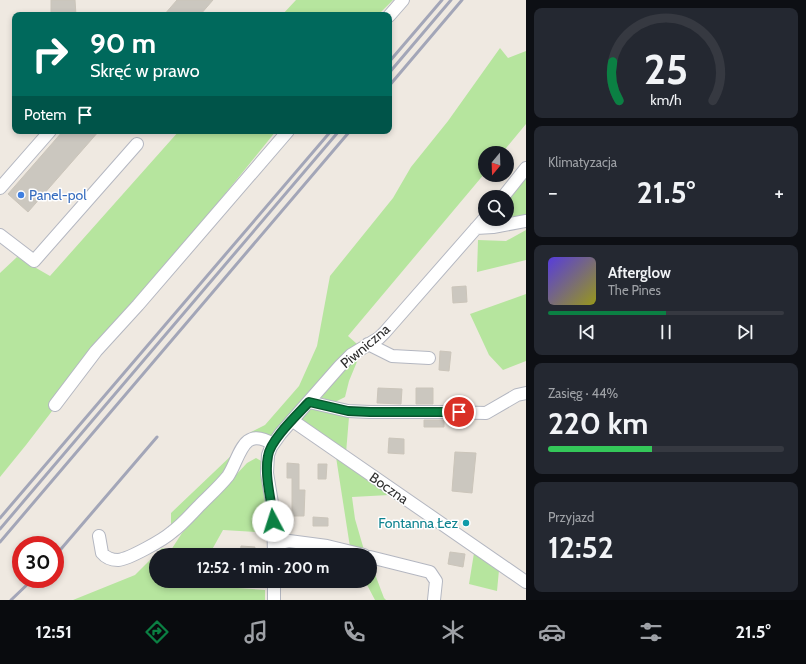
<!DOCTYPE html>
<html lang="pl">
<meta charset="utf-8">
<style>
body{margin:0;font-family:Cabin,sans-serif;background:#242831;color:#f1f3f6;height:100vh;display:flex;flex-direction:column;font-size:15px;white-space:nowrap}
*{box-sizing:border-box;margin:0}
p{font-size:13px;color:#9ea1a6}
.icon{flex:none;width:22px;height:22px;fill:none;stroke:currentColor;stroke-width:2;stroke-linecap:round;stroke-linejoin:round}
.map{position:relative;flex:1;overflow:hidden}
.side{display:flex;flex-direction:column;gap:8px;padding:8px;background:#0d0f14;width:280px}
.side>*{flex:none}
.guide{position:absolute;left:12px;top:12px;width:380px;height:122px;border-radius:8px;box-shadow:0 2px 6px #0003;background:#00695c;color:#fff;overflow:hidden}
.needle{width:26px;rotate:199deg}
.tools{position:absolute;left:478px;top:146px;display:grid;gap:8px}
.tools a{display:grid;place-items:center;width:36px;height:36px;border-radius:50%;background:#171b24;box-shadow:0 2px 6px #0003;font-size:20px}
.speed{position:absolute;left:12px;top:536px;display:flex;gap:8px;font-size:20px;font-weight:700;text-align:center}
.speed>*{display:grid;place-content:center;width:52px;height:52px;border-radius:50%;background:#171b24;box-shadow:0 2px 6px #0003;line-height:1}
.speed .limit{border:6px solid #d22;background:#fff;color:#111}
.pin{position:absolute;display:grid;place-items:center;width:34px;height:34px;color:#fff;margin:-17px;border:2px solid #fff;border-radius:50%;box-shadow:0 1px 4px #0007}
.me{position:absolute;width:44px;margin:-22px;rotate:355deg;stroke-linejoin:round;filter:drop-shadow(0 0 3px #0008)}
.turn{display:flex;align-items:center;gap:14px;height:84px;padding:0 12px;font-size:18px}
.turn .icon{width:52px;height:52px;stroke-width:2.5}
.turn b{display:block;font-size:28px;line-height:34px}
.then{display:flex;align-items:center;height:38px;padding:0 12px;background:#0003;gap:8px;font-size:15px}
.big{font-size:30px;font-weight:700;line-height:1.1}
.side .widget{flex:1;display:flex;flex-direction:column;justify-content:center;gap:6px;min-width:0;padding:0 14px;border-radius:8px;background:#242831}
.side .dial{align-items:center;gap:0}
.dial svg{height:104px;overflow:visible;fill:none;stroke:#363941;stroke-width:7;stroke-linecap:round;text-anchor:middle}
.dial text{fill:#f1f3f6;stroke:none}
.song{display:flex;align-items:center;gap:12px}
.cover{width:48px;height:48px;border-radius:6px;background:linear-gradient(135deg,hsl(250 70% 55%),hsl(60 70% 35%))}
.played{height:4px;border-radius:2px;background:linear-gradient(90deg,#0b8043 50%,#363941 50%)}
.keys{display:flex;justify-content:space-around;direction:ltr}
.heat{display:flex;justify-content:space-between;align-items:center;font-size:22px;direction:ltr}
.charge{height:6px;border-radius:3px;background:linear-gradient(90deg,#34c759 44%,#363941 0)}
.trip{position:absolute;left:149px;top:548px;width:228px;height:40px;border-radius:20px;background:#171b24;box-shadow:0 2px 6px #0003;font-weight:700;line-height:40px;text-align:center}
.dock{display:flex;height:64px;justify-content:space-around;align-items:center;background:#090b0e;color:#9ea1a6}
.dock .icon{width:28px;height:28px}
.dock .current{color:#0b8043}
.dock b{font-size:18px;color:#f1f3f6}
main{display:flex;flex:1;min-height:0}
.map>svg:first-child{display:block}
.green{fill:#b6e59e}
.building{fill:#cbc7bf;stroke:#cbc5ba}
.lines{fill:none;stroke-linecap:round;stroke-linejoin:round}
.minor-casing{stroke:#b4b7c1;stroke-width:14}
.minor{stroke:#fff;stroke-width:12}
.rail{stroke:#a3a6b8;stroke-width:3}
.route-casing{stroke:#07532c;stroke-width:10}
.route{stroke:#0b8043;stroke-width:7}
.shop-dot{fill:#3f7fe0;stroke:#fff;stroke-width:1.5}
.culture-dot{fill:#0f9aa8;stroke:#fff;stroke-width:1.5}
.labels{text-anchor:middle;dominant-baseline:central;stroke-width:3;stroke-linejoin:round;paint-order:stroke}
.shop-label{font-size:14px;fill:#366cbe;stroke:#fff;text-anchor:start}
.street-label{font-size:14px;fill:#2e2e2e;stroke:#fff}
.culture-label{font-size:14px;fill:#0d838f;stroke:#fff;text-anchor:end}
</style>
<main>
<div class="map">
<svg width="526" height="600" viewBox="0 0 526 600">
<rect width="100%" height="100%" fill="#efe9e1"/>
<path class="green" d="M296,0H393L378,15H282Z
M500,48L508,58L526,51V124L502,153H485V173L348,336L357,344L273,437L258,434L228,471L171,527V513L234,453L239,443L251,432L265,425L299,386L317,346L330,276L393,198L411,167L448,121Z
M179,131H276L105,342L26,445L0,477V273L17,257L50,276Z
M526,173V215L507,218V197Z
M526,230V260L477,272L478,240L506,241Z
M526,294V361L503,370L489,355L470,314Z
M361,352L349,381L345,397L335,402L319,397Z
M311,407L349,417L346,453L300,421Z
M336,457L389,495L352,497L355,519L364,550L350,547Z
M256,458L263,462L266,514L270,533L223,530L209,555H156V581H195L194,585L265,590V600H73L135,575L162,548L171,550L182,533L247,463Z
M474,553L499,570L497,591L469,584Z
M370,561L384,598L386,600H375L365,581H370Z"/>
<path class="building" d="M51,0H75L76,15H51Z
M177,0H213L200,15H164Z
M63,131H99L28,212L8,194Z
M466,286L467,302L453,303L452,287Z
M440,351L451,352L449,371L439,370Z
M378,388L402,389L401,404L377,403Z
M416,388H433V404H416Z
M424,420H444V427H424Z
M389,438L404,439V454L388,453Z
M455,452L476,453L472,493L452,491Z
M287,463L299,464V490H305L304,516H292V478H287Z
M318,464H327L326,479H318Z
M313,517L328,518V526H313Z
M241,546L255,547L254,555H240Z
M450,552L465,554L463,567L448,564Z"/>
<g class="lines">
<defs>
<path id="minor" d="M389,16L403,0
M0,188L50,131
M503,197L526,168
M476,228L493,227L526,221
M0,235L34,261L137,144
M368,344L392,356L429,358
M309,402L348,411L370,412H446L486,413L517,395L526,393
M55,405L96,351L138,305L288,131
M293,421L526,582
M99,536L102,553C106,558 112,560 118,560C129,559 163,540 172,532C183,524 191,514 201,504C210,495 220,486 228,476C235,466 239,448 248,441C256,435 265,439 273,444
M274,544L289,541L327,546L364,555
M274,555L273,509L267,473L268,455L271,447L281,433L340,366L351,355L379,338L385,332L485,218
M370,557L430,572L436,581L434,600
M274,600V581"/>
</defs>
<use href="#minor" class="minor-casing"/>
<use href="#minor" class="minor"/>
<path class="rail" d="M389,62L442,0
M389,73L451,0
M389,86L462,0
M0,518L331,131
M0,529L339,131
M0,542L350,131
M55,556L157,437
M11,600L33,579"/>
</g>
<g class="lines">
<defs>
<path id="route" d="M273,521C272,500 264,477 268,456C270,440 298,414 309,402L348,411L370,412H459"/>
</defs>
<use href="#route" class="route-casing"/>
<use href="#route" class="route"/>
</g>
<circle class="shop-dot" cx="21" cy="195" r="4"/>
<circle class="culture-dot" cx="466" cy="523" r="4"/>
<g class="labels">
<g class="shop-label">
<text x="29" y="195">Panel-pol</text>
</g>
<g class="street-label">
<text transform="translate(365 346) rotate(-40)">Piwniczna</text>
<text transform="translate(389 488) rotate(35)">Boczna</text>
</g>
<g class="culture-label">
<text x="458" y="523">Fontanna Łez</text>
</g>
</g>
</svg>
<div class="tools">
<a><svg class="needle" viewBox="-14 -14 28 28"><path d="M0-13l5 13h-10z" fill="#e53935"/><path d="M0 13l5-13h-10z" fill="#9ea1a6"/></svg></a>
<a><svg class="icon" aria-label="search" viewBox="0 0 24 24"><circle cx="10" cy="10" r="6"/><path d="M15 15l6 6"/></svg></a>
</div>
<div class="speed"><div class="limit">30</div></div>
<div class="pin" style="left:459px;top:412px;background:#d93025"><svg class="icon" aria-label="arrive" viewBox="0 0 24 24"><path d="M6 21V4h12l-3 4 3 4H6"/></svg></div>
<svg class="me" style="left:273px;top:521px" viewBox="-20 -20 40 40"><circle r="19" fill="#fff"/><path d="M0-13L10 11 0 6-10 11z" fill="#0b8043"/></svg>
<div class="trip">12:52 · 1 min · 200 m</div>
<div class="guide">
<div class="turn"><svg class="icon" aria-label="right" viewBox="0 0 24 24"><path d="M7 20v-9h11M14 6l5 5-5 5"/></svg><div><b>90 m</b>Skręć w prawo</div></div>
<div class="then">Potem<svg class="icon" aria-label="arrive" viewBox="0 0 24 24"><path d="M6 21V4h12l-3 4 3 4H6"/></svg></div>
</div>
</div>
<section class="side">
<div class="widget dial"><svg viewBox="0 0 100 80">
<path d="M14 69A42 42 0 1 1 86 69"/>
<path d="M14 69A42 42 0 0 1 9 39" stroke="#0b8043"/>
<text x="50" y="56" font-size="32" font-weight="700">25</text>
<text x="50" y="72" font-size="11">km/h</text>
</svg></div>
<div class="widget"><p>Klimatyzacja</p>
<div class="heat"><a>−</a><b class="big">21.5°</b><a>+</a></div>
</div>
<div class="widget">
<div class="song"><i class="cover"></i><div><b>Afterglow</b><p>The Pines</p></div></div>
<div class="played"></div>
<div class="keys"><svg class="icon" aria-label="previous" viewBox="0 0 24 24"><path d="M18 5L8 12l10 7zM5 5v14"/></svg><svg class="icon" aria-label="pause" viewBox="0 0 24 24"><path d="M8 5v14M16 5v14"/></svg><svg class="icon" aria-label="next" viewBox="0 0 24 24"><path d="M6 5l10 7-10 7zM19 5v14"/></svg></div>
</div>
<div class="widget"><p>Zasięg · 44%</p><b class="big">220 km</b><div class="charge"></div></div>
<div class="widget"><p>Przyjazd</p><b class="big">12:52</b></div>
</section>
</main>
<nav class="dock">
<b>12:51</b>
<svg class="icon current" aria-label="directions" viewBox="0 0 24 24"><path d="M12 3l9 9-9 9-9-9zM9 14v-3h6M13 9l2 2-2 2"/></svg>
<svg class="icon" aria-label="music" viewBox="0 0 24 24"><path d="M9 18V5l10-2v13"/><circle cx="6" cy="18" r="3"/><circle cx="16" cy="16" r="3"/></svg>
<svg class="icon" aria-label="phone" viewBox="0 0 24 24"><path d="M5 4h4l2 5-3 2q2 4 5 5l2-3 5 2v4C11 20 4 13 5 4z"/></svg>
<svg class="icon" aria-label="climate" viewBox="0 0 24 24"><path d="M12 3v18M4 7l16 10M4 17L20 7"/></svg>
<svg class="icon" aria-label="car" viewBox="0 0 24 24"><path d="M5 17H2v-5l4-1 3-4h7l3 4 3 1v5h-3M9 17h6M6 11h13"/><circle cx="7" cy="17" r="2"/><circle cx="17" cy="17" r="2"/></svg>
<svg class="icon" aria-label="filters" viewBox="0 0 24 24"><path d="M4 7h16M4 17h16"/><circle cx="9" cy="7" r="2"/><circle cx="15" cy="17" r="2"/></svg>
<b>21.5°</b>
</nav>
